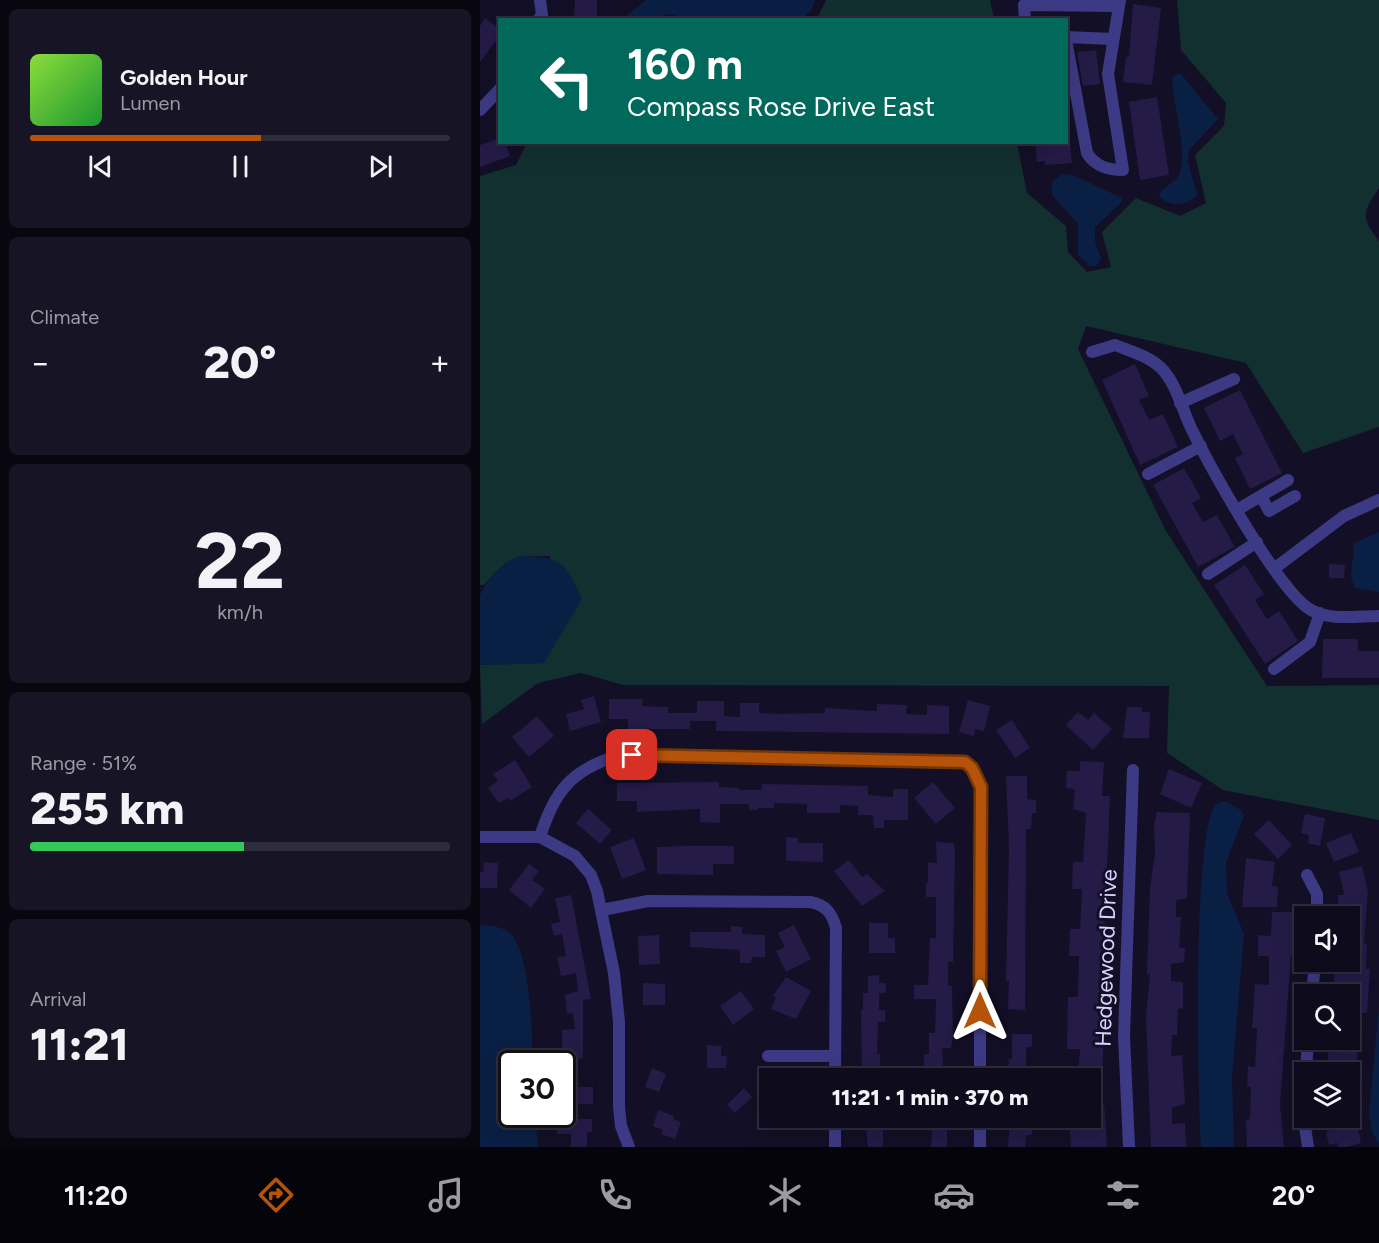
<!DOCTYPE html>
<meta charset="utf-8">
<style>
body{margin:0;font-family:Figtree,sans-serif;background:#171425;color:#f1f3f6;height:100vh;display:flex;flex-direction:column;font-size:22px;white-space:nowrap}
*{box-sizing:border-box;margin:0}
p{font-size:20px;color:#9b9ba3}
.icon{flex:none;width:33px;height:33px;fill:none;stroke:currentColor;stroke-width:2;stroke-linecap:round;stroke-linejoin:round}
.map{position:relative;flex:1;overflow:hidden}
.panel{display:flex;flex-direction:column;gap:9px;padding:9px;background:#08060f;width:480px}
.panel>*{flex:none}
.guide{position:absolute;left:18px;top:18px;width:570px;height:126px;border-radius:0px;box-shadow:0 6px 24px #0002,0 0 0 2px #2e2b3b;background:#00695c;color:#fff;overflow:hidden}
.controls{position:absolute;left:814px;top:906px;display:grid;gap:12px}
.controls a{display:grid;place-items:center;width:66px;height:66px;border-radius:0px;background:#0e0b1c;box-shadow:0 6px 24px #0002,0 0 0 2px #2e2b3b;font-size:30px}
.speed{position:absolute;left:18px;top:1050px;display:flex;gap:12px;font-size:30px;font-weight:700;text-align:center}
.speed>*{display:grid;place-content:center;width:78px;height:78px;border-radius:50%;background:#0e0b1c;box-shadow:0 6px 24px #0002,0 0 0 2px #2e2b3b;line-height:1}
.speed .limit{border:3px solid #111;border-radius:9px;background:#fff;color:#111}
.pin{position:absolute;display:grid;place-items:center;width:51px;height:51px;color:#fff;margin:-26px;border-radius:12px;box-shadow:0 3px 9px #0006}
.me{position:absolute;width:66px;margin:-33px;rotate:0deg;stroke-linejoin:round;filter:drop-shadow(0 0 4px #0008)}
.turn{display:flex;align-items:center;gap:21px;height:126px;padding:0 30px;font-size:27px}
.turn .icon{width:78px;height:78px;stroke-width:2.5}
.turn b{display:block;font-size:42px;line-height:51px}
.big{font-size:45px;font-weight:800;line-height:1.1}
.panel .card{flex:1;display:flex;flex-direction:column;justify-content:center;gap:9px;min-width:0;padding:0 21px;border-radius:9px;background:#171425}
.panel .dial{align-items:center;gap:0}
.dial b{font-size:78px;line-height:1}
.song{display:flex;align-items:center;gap:18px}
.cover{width:72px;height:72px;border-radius:9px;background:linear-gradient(135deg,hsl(90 70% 55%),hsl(130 70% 35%))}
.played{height:6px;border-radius:3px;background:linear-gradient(90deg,#b45309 55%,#2e2b3b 55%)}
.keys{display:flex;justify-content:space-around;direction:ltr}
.heat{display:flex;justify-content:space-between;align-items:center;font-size:33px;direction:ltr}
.charge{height:9px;border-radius:4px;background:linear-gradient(90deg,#34c759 51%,#2e2b3b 0)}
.trip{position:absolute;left:279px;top:1068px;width:342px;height:60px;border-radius:0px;background:#0e0b1c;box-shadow:0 6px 24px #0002,0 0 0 2px #2e2b3b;font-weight:800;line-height:60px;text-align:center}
.tab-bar{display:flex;height:96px;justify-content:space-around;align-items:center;background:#06040b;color:#9b9ba3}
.tab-bar .icon{width:42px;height:42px}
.tab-bar .selected{color:#b45309}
.tab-bar b{font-size:27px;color:#f1f3f6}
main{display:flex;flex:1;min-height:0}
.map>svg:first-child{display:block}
.green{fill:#12302f}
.water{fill:#0a1f44}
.building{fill:#241b47}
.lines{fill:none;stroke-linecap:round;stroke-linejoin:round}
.minor{stroke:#3d3a85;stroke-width:12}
.route-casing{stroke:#753606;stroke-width:15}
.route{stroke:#b45309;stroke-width:10}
.labels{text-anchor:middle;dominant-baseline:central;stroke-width:6;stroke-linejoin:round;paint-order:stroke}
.street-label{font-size:22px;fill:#d9d4ff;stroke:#130f26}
</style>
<main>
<section class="panel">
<div class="card">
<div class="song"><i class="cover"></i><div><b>Golden Hour</b><p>Lumen</p></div></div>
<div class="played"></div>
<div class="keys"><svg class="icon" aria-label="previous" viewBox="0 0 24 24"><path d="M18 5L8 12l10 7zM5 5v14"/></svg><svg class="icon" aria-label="pause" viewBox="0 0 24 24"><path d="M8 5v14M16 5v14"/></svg><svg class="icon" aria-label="next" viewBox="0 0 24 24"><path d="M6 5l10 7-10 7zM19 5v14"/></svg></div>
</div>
<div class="card"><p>Climate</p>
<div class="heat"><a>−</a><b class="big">20°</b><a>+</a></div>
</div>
<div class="card dial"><b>22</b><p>km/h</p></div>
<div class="card"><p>Range · 51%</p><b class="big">255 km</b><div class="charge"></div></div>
<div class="card"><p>Arrival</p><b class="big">11:21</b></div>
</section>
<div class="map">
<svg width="899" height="1147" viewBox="0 0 899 1147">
<rect width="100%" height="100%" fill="#130f26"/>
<path class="green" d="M346,0H510L514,19H337Z
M697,0H899V188C883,212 880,217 899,241V427L823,453L766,363L606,326L598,349L686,531L787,686L899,685V820L743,790L687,753L689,686L143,685L101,673L58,683L2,724L0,665L64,663L70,556C32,556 30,556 4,585H0V176L36,165L47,143H537L547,193L586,226L588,252L607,272L631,267L622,232L656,198L700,216L726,203L715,155L744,126L746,103L701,50Z"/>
<path class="water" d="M166,0H335L331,11L325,16L294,19H210L188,14L175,19H143Z
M701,74L738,119L709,150L708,161L717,195C707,206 689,208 679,196C682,185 696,185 700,172C707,145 693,107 692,79L694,75Z
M583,174L593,175L642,198L641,203L615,227V241L621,259L616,266H610L598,255V224L572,195V182Z
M899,532V592L875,588L871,578L874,543Z
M39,556C81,557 85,561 102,599L64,663L0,665V595C8,577 21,564 39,556Z
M748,802L762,811L764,816L746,863L747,893L764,934L752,1078L754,1147H721C718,1100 712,829 736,805C739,801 744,802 748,802Z
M0,925C11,926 23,926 31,934C51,957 52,1033 53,1063L32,1064V1114L55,1115L58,1147H0Z
M899,1005V1144L892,1132L889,1114Z"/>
<path class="building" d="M95,0H117V20H94Z
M653,4L681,8L672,85L643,82L646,57H649Z
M5,18L20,29V35L0,62V26Z
M616,50L620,84L603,86L597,52Z
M677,97L689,175L660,180L649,102Z
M20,138V142H25L30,156L0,167V145Z
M555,142H590L592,163L565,165V161L557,162Z
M655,364L669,396L659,400L669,420L683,414L698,447L660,465L622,380Z
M760,390L802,473L770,489L755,458L763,454L753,434L740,441L724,408Z
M704,468L721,498L712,503L723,522L737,515L755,547L718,567L673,485Z
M849,564L865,565L864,578H849Z
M765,565L784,594L775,600L787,619L799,611L818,641L785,664L734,585Z
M843,639H878V651H899V678H842Z
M114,696L121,722L90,731L86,714L104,709L101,700Z
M129,699H163L162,706L188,707V713H217V701H244V716L260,717V703H279V713L302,714L345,713V708L397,711V704L427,705L426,714L447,715V705L469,706V734L236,731V721H210V729H148V719H129Z
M488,700L510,706L504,731L495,729L494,736L479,732Z
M647,707H662V712H670L669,738H643Z
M598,712L608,720L614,713L632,729L613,750L586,725Z
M57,716L74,736L49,757L32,737Z
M532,720L550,748L535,758L516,730Z
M35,760L52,787L30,801L28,798L19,803L8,788L18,781L13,774Z
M600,761L624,762L622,796H630L621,1011H624L622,1098L625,1112L627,1147H591L589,1118H610V1078H598L600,1049H587L588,997H598L599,956H589L590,929H600L602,889H592L593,862H603L606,813L593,809L595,789L586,788L587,771H600Z
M689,769L722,783L711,808L680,794Z
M526,776H547V799L556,800V813H552L551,829H546L545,1010L528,1009L529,981H526L529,847Z
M239,782V787L259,788V790H281L282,784L388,786V795L413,797V789H428V820H404V828H394L393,815H378V806L360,805V813H327V804L294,803V808H278V810H269V804H240V823L220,822V809L157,812V801H137V783Z
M453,782L475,808L456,824L434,798Z
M108,809L132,830L120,844L96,823Z
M677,812L710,813L707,898L696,900V917H701L699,948H705L704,962L691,964V981L703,982V1009L698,1008L697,1035H692L691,1056L702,1055L705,1104L692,1108V1124L705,1123L706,1147H671L666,1016L670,974H667L670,888L675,854L674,825Z
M825,814L845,818L840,846L828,843L829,835L821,833Z
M789,820L812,845L798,859L774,834Z
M871,833L879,852L854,862L846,843Z
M306,837L318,838V843H343V862L306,861Z
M154,838L166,870L142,879L130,847Z
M456,842L474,843L475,852L473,962H468V986H472L473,1036L471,1048H462L464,1078H444V1054H449V1033H455L456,999H434V985H448L450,938H456V897H446V883H448V862L457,863Z
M202,846H254V864H233V875L177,874V847Z
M766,858L795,862L792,886L798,887L797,907H762Z
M369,860L382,877L387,874L405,891L382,906L354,871Z
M4,862L18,863L17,888H0V872H3Z
M49,864L59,871L52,880L65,889L51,908L29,890Z
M882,866L888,892L884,944H887L886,969H890L887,1013L870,1012V994H853L855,966L864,967V962H870V915H865V906H858V895H864L859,872Z
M91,895L111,999L103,1000V1058L95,1059V1087H113V1104H82V1030L95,1029L93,1013L87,1014L85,995L98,991L96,973L81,976L77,957L86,956L82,934L74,936L71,924L80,922L75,898Z
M792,912H815L814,956H811L800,1104L804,1147H767L766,1120L770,1119L771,1087L767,1086L768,1066L775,1067L777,1028H772L775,984L789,985V956H778V935L791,936Z
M389,923H408V938H415V953H389Z
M314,925L331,959L306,972L296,951L305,947L298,933Z
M251,926L262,927V934L285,935V957H272L271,963H260V950L210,947V932H251Z
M179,935L180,964L159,965L158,936Z
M399,975V983H406V993H399V1010H405V1022H398L397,1054H400V1078H382L381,1010H383V993H388V976Z
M306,977L331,991L316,1019L291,1009L296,997L293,996Z
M163,983L185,984V1005H163Z
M261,991L274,1009L253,1025L240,1006Z
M532,1034H552V1047H546V1072H528L529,1059H532Z
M227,1045L241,1046V1056H247L246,1068H227Z
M848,1049L877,1050V1072H848Z
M172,1068L186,1074L179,1092L165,1087Z
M870,1073L881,1074L880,1094H870Z
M264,1088L272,1097L255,1113L247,1105Z
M178,1110L194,1116L193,1119L201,1122L195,1139L181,1134L183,1130L173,1126Z
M385,1118H403V1147H388Z
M447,1118H467V1147H451L452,1130H447Z
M852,1118H876L881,1143L867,1147H858L857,1143L849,1145L846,1132L851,1130Z
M77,1119H112V1132H107V1147H91V1134H77Z
M530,1121H552V1135H546L545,1147H528Z"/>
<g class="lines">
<path class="minor" d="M58,20L62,15L60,0
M545,20L544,5L639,6
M586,37L633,39
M586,40L607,153C615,166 627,170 643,170L628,74L640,0
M0,110L20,89
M612,352L635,345C650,351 668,356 680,367C696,382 702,409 711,428C729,465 799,592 831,610C850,621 878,616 899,616
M700,403L754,379
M668,474L721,446
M781,496L789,511L815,496
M757,510L808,480
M795,568L864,516L899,500
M728,574L777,542
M794,669L830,642L840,613
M0,837H60L95,856L111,875L117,891L134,973L139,1022V1107L141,1126L149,1147
M60,837C74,792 91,770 137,756L485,762L492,768L500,787V1078
M827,875L837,894V916
M122,910L168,901L330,902C346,905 352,913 356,928L355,1078
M832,994L835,962
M288,1056H355
M826,1072L828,1040
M825,1078L823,1113L828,1147
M355,1147V1118
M500,1147V1118
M649,1147L644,1036L653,770"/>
</g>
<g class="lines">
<defs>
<path id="route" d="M152,755L485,762L492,768L501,787L500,1011"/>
</defs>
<use href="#route" class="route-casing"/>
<use href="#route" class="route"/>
</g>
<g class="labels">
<g class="street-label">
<text transform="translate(626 958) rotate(-88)">Hedgewood Drive</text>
</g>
</g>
</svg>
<div class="controls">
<a><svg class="icon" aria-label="sound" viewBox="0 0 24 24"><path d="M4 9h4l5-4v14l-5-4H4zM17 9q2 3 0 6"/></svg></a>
<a><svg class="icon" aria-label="search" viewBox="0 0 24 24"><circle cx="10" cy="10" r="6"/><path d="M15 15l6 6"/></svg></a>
<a><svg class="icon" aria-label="layers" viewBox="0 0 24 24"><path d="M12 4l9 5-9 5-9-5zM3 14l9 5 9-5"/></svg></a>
</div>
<div class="speed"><div class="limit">30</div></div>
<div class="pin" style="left:152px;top:755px;background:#d93025"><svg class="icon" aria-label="arrive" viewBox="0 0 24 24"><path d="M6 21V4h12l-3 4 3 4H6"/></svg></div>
<svg class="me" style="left:500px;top:1011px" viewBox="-20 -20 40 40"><path d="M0-17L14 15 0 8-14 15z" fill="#b45309" stroke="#fff" stroke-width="4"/></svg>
<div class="trip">11:21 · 1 min · 370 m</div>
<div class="guide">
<div class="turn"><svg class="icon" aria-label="left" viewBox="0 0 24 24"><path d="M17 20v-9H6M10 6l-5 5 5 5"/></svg><div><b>160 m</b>Compass Rose Drive East</div></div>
</div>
</div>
</main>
<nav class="tab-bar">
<b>11:20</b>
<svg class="icon selected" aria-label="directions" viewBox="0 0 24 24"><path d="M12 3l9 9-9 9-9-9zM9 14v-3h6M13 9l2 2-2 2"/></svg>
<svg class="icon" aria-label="music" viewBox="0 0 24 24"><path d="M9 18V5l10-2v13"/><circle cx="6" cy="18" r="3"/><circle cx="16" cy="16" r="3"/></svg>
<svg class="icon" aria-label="phone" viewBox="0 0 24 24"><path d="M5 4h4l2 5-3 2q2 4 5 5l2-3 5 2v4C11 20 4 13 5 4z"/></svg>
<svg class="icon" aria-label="climate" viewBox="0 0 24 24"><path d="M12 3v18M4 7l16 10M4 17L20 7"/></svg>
<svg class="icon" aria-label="car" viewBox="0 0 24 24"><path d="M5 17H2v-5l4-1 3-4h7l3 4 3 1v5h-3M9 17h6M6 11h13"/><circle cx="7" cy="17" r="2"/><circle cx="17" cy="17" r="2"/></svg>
<svg class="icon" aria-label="filters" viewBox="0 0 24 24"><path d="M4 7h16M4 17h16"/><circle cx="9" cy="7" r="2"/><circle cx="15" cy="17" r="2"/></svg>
<b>20°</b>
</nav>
